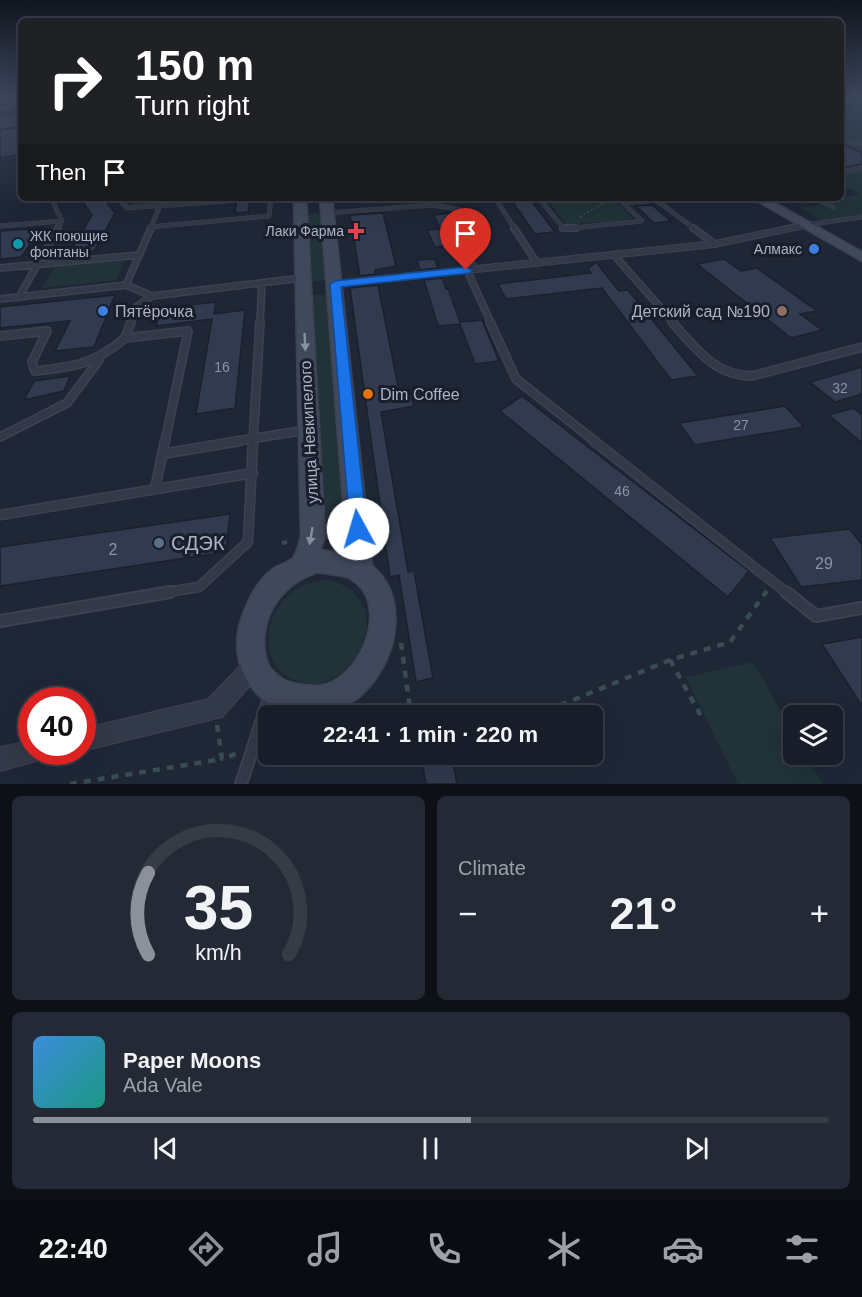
<!DOCTYPE html>
<meta charset="utf-8">
<style>
body{margin:0;font-family:Arial,sans-serif;background:#242a35;color:#f1f3f6;height:100vh;display:flex;flex-direction:column;font-size:22px;white-space:nowrap}
*{box-sizing:border-box;margin:0}
p{font-size:20px;color:#9ea2a8}
.icon{flex:none;width:33px;height:33px;fill:none;stroke:currentColor;stroke-width:2;stroke-linecap:round;stroke-linejoin:round}
.map{position:relative;height:784px;overflow:hidden}
.drawer{display:flex;flex-direction:column;gap:12px;padding:12px;background:#0d1017;flex:1}
.drawer>*{flex:none}
.guide{position:absolute;left:18px;top:18px;width:826px;height:183px;border-radius:9px;box-shadow:0 6px 24px #0002,0 0 0 2px #363b46;background:#202124;color:#fff;overflow:hidden}
.controls{position:absolute;left:783px;top:705px;display:grid;gap:12px}
.controls a{display:grid;place-items:center;width:60px;height:60px;border-radius:9px;background:#171d29;box-shadow:0 6px 24px #0002,0 0 0 2px #363b46;font-size:30px}
.speed{position:absolute;left:18px;top:687px;display:flex;gap:12px;font-size:30px;font-weight:700;text-align:center}
.speed>*{display:grid;place-content:center;width:78px;height:78px;border-radius:50%;background:#171d29;box-shadow:0 6px 24px #0002,0 0 0 2px #363b46;line-height:1}
.speed .limit{border:9px solid #d22;background:#fff;color:#111}
.pin{position:absolute;display:grid;place-items:center;width:51px;height:51px;color:#fff;margin:-62px -26px;border-radius:50% 50% 50% 0;rotate:-45deg;box-shadow:0 0 6px #0007}
.pin .icon{rotate:45deg}
.me{position:absolute;width:66px;margin:-33px;rotate:354deg;stroke-linejoin:round;filter:drop-shadow(0 0 4px #0008)}
.turn{display:flex;align-items:center;gap:21px;height:126px;padding:0 18px;font-size:27px}
.turn .icon{width:78px;height:78px;stroke-width:2.5}
.turn b{display:block;font-size:42px;line-height:51px}
.then{display:flex;align-items:center;height:57px;padding:0 18px;background:#0003;gap:12px;font-size:22px}
.big{font-size:45px;font-weight:600;line-height:1.1}
.drawer .card{flex:1;display:flex;flex-direction:column;justify-content:center;gap:9px;min-width:0;padding:0 21px;border-radius:9px;background:#242a35}
.drawer .dial{align-items:center;gap:0}
.dial svg{height:156px;overflow:visible;fill:none;stroke:#363b46;stroke-width:7;stroke-linecap:round;text-anchor:middle}
.dial text{fill:#f1f3f6;stroke:none}
.song{display:flex;align-items:center;gap:18px}
.cover{width:72px;height:72px;border-radius:9px;background:linear-gradient(135deg,hsl(210 70% 55%),hsl(170 70% 35%))}
.played{height:6px;border-radius:3px;background:linear-gradient(90deg,#8c9099 55%,#363b46 55%)}
.keys{display:flex;justify-content:space-around;direction:ltr}
.heat{display:flex;justify-content:space-between;align-items:center;font-size:33px;direction:ltr}
.drawer .tiles{flex:1;display:grid;gap:12px;grid-template-columns:1fr 1fr}
.card:last-child{grid-column:span 2}
.trip{position:absolute;left:258px;top:705px;width:345px;height:60px;border-radius:9px;background:#171d29;box-shadow:0 6px 24px #0002,0 0 0 2px #363b46;font-weight:600;line-height:60px;text-align:center}
.menu{display:flex;height:96px;justify-content:space-around;align-items:center;background:#090c10;color:#9ea2a8}
.menu .icon{width:42px;height:42px}
.menu .selected{color:#8c9099}
.menu b{font-size:27px;color:#f1f3f6}
.map>svg:first-child{display:block}
.green{fill:#213338}
.building{fill:#313a4e;stroke:#1a202e;stroke-width:1.5}
.lines{fill:none;stroke-linecap:round;stroke-linejoin:round}
.lane-far5-casing{stroke:#3c4251;stroke-width:4.5}
.lane-far4-casing{stroke:#3c4251;stroke-width:5}
.lane-far3-casing{stroke:#3c4251;stroke-width:8}
.lane-far2-casing{stroke:#3c4251;stroke-width:10}
.lane-far1-casing{stroke:#3c4251;stroke-width:11}
.lane-casing{stroke:#3c4251;stroke-width:14}
.street-casing{stroke:#3c4251;stroke-width:2}
.secondary-casing{stroke:#3c4251;stroke-width:3}
.path-far2{stroke:#394d51;stroke-width:1.5;stroke-dasharray:2 2;stroke-linecap:butt}
.path-far1{stroke:#394d51;stroke-width:4;stroke-dasharray:5 5;stroke-linecap:butt}
.path{stroke:#394d51;stroke-width:4.5;stroke-dasharray:7 7;stroke-linecap:butt}
.lane-far5{stroke:#323948;stroke-width:3}
.lane-far4{stroke:#323948;stroke-width:4}
.lane-far3{stroke:#323948;stroke-width:5}
.lane-far2{stroke:#323948;stroke-width:7}
.lane-far1{stroke:#323948;stroke-width:8}
.lane{stroke:#323948;stroke-width:10}
.street{fill:#323948;fill-rule:evenodd}
.secondary{fill:#40485b;fill-rule:evenodd}
.oneway{fill:#868ea0}
.route{fill:#1a73e8;stroke:#114b97;stroke-width:1.5}
.health-dot{fill:#e0444e;stroke:#181e2c;stroke-width:2}
.culture-dot{fill:#0f9aa8;stroke:#181e2c;stroke-width:2}
.shop-dot{fill:#3f7fe0;stroke:#181e2c;stroke-width:2}
.education-dot{fill:#8d6e63;stroke:#181e2c;stroke-width:2}
.food-dot{fill:#e8710a;stroke:#181e2c;stroke-width:2}
.service-dot{fill:#5c6f8a;stroke:#181e2c;stroke-width:2}
.labels{text-anchor:middle;dominant-baseline:central;stroke-width:6;stroke-linejoin:round;paint-order:stroke}
.far-poi-label{font-size:14px;fill:#acb3c5;stroke:#181e2c;text-anchor:end}
.number-label{font-size:14px;fill:#8b93a5}
.poi-label{font-size:16px;fill:#acb3c5;stroke:#181e2c;text-anchor:start}
.street-label{font-size:16px;fill:#acb3c5;stroke:#181e2c}
.near-number-label{font-size:16px;fill:#8b93a5}
.near-poi-label{font-size:20px;fill:#acb3c5;stroke:#181e2c;text-anchor:start}
</style>
<div class="map">
<svg width="862" height="784" viewBox="0 0 862 784">
<rect width="100%" height="100%" fill="#1f2737"/>
<path class="green" d="M862,99V101L851,102L862,107V216L826,223L800,208L821,205L809,198H842L860,194L842,185V101Z
M135,198H222L131,206Z
M546,198H612L633,219L567,225Z
M321,213L328,280L311,282L307,214Z
M125,260L116,280L42,288L55,267Z
M315,295H329L349,523L324,527L312,297Z
M327,580C405,596 353,703 297,681C288,677 280,673 275,665C259,640 273,604 296,589C306,583 316,581 327,580Z
M753,662L793,733L794,754L806,755L823,784H738L686,677Z"/>
<path class="building" d="M13,128H21V154L0,158V130Z
M842,144L862,153V164L842,168Z
M80,198H103L115,213L94,251L69,254L92,215Z
M237,198H250L248,212L235,213Z
M530,199L555,232L535,234L512,201Z
M652,205L671,221L654,223L636,206Z
M383,213L396,266L375,270L376,274L360,276L350,215Z
M451,213L459,229L446,231L453,245L435,247L427,230L440,229L434,215Z
M42,228L21,257L0,259V231Z
M435,259L438,268L420,270L417,260Z
M724,259L741,271L757,268L817,311L800,314L822,330L791,338L697,264Z
M596,262L619,291L628,290L698,376L671,380L602,288L506,299L498,284L591,273L588,269Z
M442,278L446,289L448,288L460,322L482,320L499,361L475,364L460,324L438,326L424,280Z
M378,285L399,391L409,389L414,406L381,412L408,572L414,571L433,678L416,682L399,575L390,577L350,288Z
M115,295L94,347L55,351L70,321L0,328V307Z
M216,302L214,314L245,310L235,408L196,414L212,319L156,326L161,308Z
M862,367V394L835,402L810,382Z
M70,376L64,391L24,400L34,381Z
M522,396L749,571L728,597L500,411Z
M785,406L804,427L695,445L679,423Z
M853,408L862,415V443L829,415Z
M230,514L226,552L0,586V547Z
M850,529L862,545V580L801,587L770,538Z
M862,637V706L822,644Z
M421,754H451L457,784H426Z"/>
<g class="lines">
<defs>
<path id="lane-far5" d="M842,100L862,97
M0,109L21,105
M0,120L21,117
M842,140L862,144"/>
<path id="lane-far4" d="M842,172L862,168
M51,198L62,221L57,229
M118,198L127,208L226,201V198
M430,198L433,205L461,210L471,229
M495,198L515,229
M539,198L564,229L642,221L623,203L656,200L695,229
M816,198L833,207
M328,213L433,205
M806,225L862,217
M0,226L62,221
M150,227L269,216L271,198
M150,229L160,206"/>
<path id="lane-far3" d="M151,228L126,285L152,296
M470,228L473,234L461,241L474,269
M514,228L537,263
M563,228H576
M693,228L715,244
M614,255L674,323
M0,268L139,255
M467,270L491,323
M19,297L58,228
M0,299L126,285
M130,323L136,307L152,296L302,278
M260,323L262,283"/>
<path id="lane-far2" d="M131,322L125,338L188,331L165,442
M490,322L516,379L596,442
M672,322C696,349 714,375 752,376L862,347
M0,336L47,331L32,362L35,371C74,367 95,364 125,338
M0,437L67,403L99,360
M231,442L306,430
M253,442L260,322"/>
<path id="lane-far1" d="M594,441L787,593
M162,454L240,441
M155,489L165,441
M0,515L253,473
M161,593L199,587L248,542L253,441"/>
<path id="lane" d="M786,592L816,616L862,608
M0,621L170,592
M241,784L270,695"/>
<path id="street" d="M21,120V124L0,128V124Z
M806,222L811,225L809,227L715,247L335,287L330,284L335,281L715,241Z
M254,656L261,659L264,666L261,673L222,717L82,751V729L208,699L247,659Z
M32,741V752H43L40,760L0,771V747Z"/>
<path id="secondary" d="M294,198H306L325,537L320,550L347,554L320,198H332L372,566C390,581 397,603 395,627C393,653 379,680 358,698C353,702 344,705 338,707C300,723 260,711 243,672C237,658 236,642 239,627C245,606 255,582 273,569C278,565 289,563 293,558C297,554 299,543 301,537ZM317,572C326,574 340,574 349,578C394,602 360,684 317,686C313,686 308,685 304,685C289,683 282,681 272,670C265,662 264,650 264,639C266,607 286,583 317,572Z
M752,198H766L862,252V261Z"/>
</defs>
<use href="#lane-far5" class="lane-far5-casing"/>
<use href="#lane-far4" class="lane-far4-casing"/>
<use href="#lane-far3" class="lane-far3-casing"/>
<use href="#lane-far2" class="lane-far2-casing"/>
<use href="#lane-far1" class="lane-far1-casing"/>
<use href="#lane" class="lane-casing"/>
<use href="#street" class="street-casing"/>
<use href="#secondary" class="secondary-casing"/>
<path class="path-far2" d="M855,107L862,110
M553,203L560,201L559,198
M580,217L612,198"/>
<path class="path-far1" d="M282,543L292,541
M765,593L767,591"/>
<path class="path" d="M401,643L411,716
M670,660L701,716L705,715
M348,716L354,712L377,716
M520,716L542,713L670,660L730,642L766,592
M217,725L222,759L238,753
M70,784L222,759"/>
<use href="#lane-far5" class="lane-far5"/>
<use href="#lane-far4" class="lane-far4"/>
<use href="#lane-far3" class="lane-far3"/>
<use href="#lane-far2" class="lane-far2"/>
<use href="#lane-far1" class="lane-far1"/>
<use href="#lane" class="lane"/>
<use href="#street" class="street"/>
<use href="#secondary" class="secondary"/>
</g>
<defs><path id="oneway-solid" d="M-6-.8H1V-3.2L6.5 0L1 3.2V.8H-6Z" transform="scale(1.5)"/></defs>
<g class="oneway">
<use href="#oneway-solid" transform="translate(305 342) rotate(87)"/>
<use href="#oneway-solid" transform="translate(311 536) rotate(100)"/>
</g>
<linearGradient id="sky" x2="0" y2="1"><stop stop-color="#11151e"/><stop offset="0.47" stop-color="#3c475e"/><stop offset="1" stop-color="#3c475e" stop-opacity="0"/></linearGradient>
<rect width="862" height="205" fill="url(#sky)"/>
<path class="route" d="M466,267L472,270L470,273L341,287L367,529L364,534L358,536L352,534L350,529L330,284L335,281Z"/>
<path class="health-dot" d="M353 222h6v6h6v6h-6v6h-6v-6h-6v-6h6z"/>
<circle class="culture-dot" cx="18" cy="244" r="6"/>
<g class="shop-dot">
<circle cx="814" cy="249" r="6"/>
<circle cx="103" cy="311" r="6"/>
</g>
<circle class="education-dot" cx="782" cy="311" r="6"/>
<circle class="food-dot" cx="368" cy="394" r="6"/>
<circle class="service-dot" cx="159" cy="543" r="6"/>
<g class="labels">
<g class="far-poi-label">
<text x="344" y="231">Лаки Фарма</text>
<text x="30" y="236" text-anchor="start">ЖК поющие<tspan x="30" dy="16">фонтаны</tspan></text>
<text x="802" y="249">Алмакс</text>
</g>
<g class="number-label">
<text x="222" y="367">16</text>
<text x="840" y="388">32</text>
<text x="741" y="425">27</text>
<text x="622" y="491">46</text>
</g>
<g class="poi-label">
<text x="115" y="311">Пятёрочка</text>
<text x="770" y="311" text-anchor="end">Детский сад №190</text>
<text x="380" y="394">Dim Coffee</text>
</g>
<g class="street-label">
<text transform="translate(309 432) rotate(-93)">улица Невкипелого</text>
</g>
<g class="near-number-label">
<text x="113" y="549">2</text>
<text x="824" y="563">29</text>
</g>
<g class="near-poi-label">
<text x="171" y="543">СДЭК</text>
</g>
</g>
</svg>
<div class="controls">
<a><svg class="icon" aria-label="layers" viewBox="0 0 24 24"><path d="M12 4l9 5-9 5-9-5zM3 14l9 5 9-5"/></svg></a>
</div>
<div class="speed"><div class="limit">40</div></div>
<div class="pin" style="left:466px;top:270px;background:#d93025"><svg class="icon" aria-label="arrive" viewBox="0 0 24 24"><path d="M6 21V4h12l-3 4 3 4H6"/></svg></div>
<svg class="me" style="left:358px;top:529px" viewBox="-20 -20 40 40"><circle r="19" fill="#fff"/><path d="M0-13L10 11 0 6-10 11z" fill="#1a73e8"/></svg>
<div class="trip">22:41 · 1 min · 220 m</div>
<div class="guide">
<div class="turn"><svg class="icon" aria-label="right" viewBox="0 0 24 24"><path d="M7 20v-9h11M14 6l5 5-5 5"/></svg><div><b>150 m</b>Turn right</div></div>
<div class="then">Then<svg class="icon" aria-label="arrive" viewBox="0 0 24 24"><path d="M6 21V4h12l-3 4 3 4H6"/></svg></div>
</div>
</div>
<section class="drawer">
<div class="tiles">
<div class="card dial"><svg viewBox="0 0 100 80">
<path d="M14 69A42 42 0 1 1 86 69"/>
<path d="M14 69A42 42 0 0 1 14 27" stroke="#8c9099"/>
<text x="50" y="56" font-size="32" font-weight="700">35</text>
<text x="50" y="72" font-size="11">km/h</text>
</svg></div>
<div class="card"><p>Climate</p>
<div class="heat"><a>−</a><b class="big">21°</b><a>+</a></div>
</div>
<div class="card">
<div class="song"><i class="cover"></i><div><b>Paper Moons</b><p>Ada Vale</p></div></div>
<div class="played"></div>
<div class="keys"><svg class="icon" aria-label="previous" viewBox="0 0 24 24"><path d="M18 5L8 12l10 7zM5 5v14"/></svg><svg class="icon" aria-label="pause" viewBox="0 0 24 24"><path d="M8 5v14M16 5v14"/></svg><svg class="icon" aria-label="next" viewBox="0 0 24 24"><path d="M6 5l10 7-10 7zM19 5v14"/></svg></div>
</div>
</div>
</section>
<nav class="menu">
<b>22:40</b>
<svg class="icon selected" aria-label="directions" viewBox="0 0 24 24"><path d="M12 3l9 9-9 9-9-9zM9 14v-3h6M13 9l2 2-2 2"/></svg>
<svg class="icon" aria-label="music" viewBox="0 0 24 24"><path d="M9 18V5l10-2v13"/><circle cx="6" cy="18" r="3"/><circle cx="16" cy="16" r="3"/></svg>
<svg class="icon" aria-label="phone" viewBox="0 0 24 24"><path d="M5 4h4l2 5-3 2q2 4 5 5l2-3 5 2v4C11 20 4 13 5 4z"/></svg>
<svg class="icon" aria-label="climate" viewBox="0 0 24 24"><path d="M12 3v18M4 7l16 10M4 17L20 7"/></svg>
<svg class="icon" aria-label="car" viewBox="0 0 24 24"><path d="M5 17H2v-5l4-1 3-4h7l3 4 3 1v5h-3M9 17h6M6 11h13"/><circle cx="7" cy="17" r="2"/><circle cx="17" cy="17" r="2"/></svg>
<svg class="icon" aria-label="filters" viewBox="0 0 24 24"><path d="M4 7h16M4 17h16"/><circle cx="9" cy="7" r="2"/><circle cx="15" cy="17" r="2"/></svg>
</nav>
